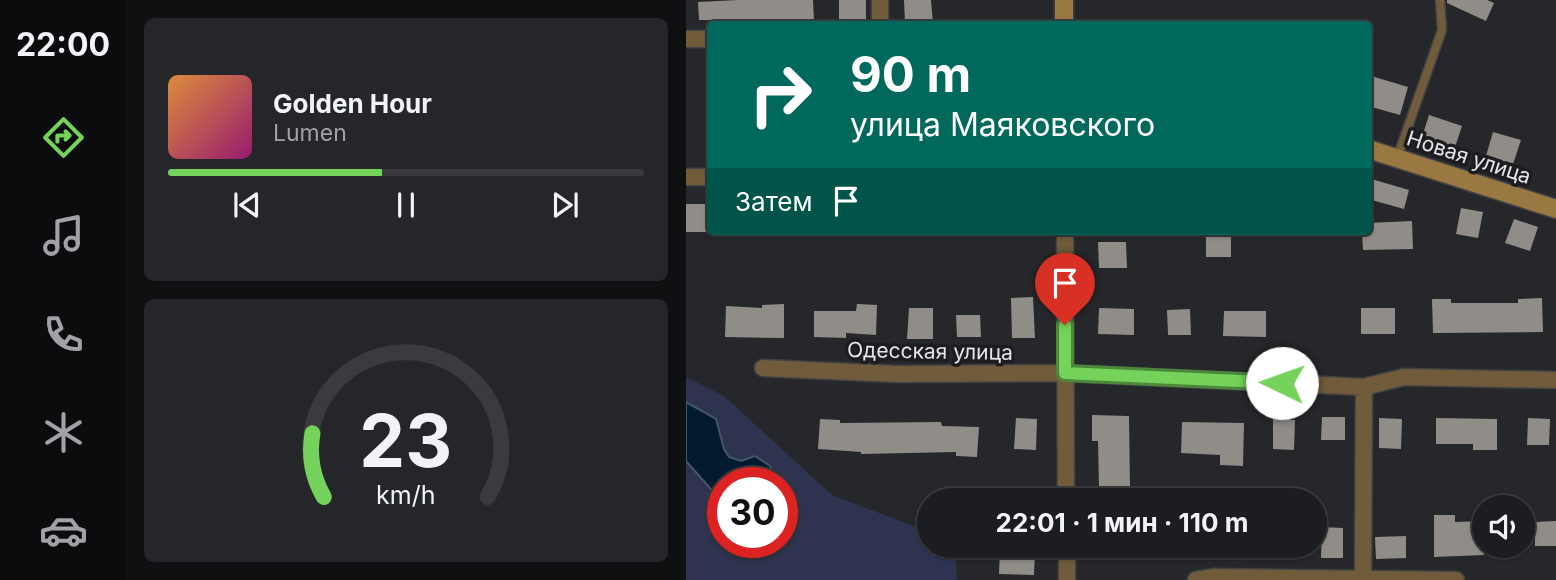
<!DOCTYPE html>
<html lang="ru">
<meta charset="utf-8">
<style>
body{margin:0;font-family:Inter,sans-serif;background:#252629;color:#f1f3f6;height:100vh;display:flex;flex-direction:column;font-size:26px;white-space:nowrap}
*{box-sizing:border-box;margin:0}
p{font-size:23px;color:#a0a2a5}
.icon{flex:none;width:38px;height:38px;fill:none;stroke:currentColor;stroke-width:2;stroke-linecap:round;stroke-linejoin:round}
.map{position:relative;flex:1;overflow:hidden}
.drawer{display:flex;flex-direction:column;gap:18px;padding:18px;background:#0f1012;width:560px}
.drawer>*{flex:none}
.banner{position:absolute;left:21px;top:21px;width:665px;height:214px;border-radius:7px;box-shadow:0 2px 5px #0004,0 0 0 2px #3a3b3e;background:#00695c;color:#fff;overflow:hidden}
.fabs{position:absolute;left:786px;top:495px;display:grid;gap:14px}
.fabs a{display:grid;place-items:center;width:63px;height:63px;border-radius:50%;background:#1c1d20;box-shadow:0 2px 5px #0004,0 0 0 2px #3a3b3e;font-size:35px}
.speed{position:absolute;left:21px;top:467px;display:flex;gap:14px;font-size:35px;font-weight:700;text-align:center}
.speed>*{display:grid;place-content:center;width:91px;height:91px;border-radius:50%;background:#1c1d20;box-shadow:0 2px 5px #0004,0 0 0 2px #3a3b3e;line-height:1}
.speed .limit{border:10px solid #d22;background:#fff;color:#111}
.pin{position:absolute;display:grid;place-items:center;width:60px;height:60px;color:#fff;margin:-72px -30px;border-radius:50% 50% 50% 0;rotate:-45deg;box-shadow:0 0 7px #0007}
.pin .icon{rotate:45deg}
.me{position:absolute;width:77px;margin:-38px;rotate:273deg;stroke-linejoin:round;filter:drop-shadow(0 0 5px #0008)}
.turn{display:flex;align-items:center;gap:24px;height:147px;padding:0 28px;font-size:32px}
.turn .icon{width:91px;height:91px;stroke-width:2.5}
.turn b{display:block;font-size:49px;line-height:60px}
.then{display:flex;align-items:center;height:66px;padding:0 28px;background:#0003;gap:14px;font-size:26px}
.drawer .card{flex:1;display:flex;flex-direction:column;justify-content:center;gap:10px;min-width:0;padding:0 24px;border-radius:10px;background:#252629}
.drawer .dial{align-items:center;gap:0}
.dial svg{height:182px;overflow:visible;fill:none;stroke:#3a3b3e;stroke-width:7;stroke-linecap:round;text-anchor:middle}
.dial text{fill:#f1f3f6;stroke:none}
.song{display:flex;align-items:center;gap:21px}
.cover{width:84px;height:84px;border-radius:10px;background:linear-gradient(135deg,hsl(30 70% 55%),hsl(320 70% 35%))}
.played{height:7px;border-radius:4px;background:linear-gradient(90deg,#75d25a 45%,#3a3b3e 45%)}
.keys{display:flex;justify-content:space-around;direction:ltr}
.trip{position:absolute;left:231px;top:488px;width:410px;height:70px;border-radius:35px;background:#1c1d20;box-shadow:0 2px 5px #0004,0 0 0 2px #3a3b3e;font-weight:700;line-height:70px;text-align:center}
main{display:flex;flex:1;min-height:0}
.dock{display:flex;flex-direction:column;width:126px;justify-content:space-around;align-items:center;background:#0b0c0d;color:#a0a2a5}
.dock .icon{width:49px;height:49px}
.dock .active{color:#75d25a}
.dock b{font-size:32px;color:#f1f3f6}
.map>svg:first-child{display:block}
.green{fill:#2e334f;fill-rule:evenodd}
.water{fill:#011a2d;stroke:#455765;stroke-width:2}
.building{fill:#908d89}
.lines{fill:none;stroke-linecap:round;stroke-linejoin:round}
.service-casing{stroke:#414245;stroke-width:11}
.minor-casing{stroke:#414245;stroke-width:19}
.secondary-casing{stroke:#414245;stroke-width:21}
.service{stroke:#705b3a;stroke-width:8}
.minor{stroke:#705b3a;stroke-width:16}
.secondary{stroke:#997842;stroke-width:18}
.route-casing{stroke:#4c883a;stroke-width:18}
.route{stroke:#75d25a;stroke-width:12}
.labels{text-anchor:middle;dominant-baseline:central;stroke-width:7;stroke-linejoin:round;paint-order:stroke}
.street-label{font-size:21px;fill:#e5e6e8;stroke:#1d1d21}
</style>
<main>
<nav class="dock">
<b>22:00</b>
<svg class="icon active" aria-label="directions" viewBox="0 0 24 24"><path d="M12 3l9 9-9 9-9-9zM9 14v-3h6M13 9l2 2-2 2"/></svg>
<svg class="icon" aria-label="music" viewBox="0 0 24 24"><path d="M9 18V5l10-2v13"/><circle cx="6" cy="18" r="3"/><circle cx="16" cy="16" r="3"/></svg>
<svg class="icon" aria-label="phone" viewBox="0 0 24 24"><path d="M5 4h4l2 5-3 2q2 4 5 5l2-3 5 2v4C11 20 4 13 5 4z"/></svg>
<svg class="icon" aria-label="climate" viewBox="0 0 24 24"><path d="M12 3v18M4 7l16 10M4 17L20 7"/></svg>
<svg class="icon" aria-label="car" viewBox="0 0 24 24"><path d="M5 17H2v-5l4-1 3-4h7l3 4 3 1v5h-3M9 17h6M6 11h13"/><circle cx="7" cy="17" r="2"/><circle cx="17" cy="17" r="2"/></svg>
</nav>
<section class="drawer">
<div class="card">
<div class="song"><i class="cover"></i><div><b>Golden Hour</b><p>Lumen</p></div></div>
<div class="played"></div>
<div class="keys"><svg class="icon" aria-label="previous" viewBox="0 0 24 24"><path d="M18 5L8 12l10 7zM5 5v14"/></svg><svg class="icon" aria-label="pause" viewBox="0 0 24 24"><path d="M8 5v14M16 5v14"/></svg><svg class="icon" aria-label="next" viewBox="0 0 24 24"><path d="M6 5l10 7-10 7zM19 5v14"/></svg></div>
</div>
<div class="card dial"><svg viewBox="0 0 100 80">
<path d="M14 69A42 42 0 1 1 86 69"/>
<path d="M14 69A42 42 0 0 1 9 41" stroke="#75d25a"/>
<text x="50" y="56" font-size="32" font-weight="700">23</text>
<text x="50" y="72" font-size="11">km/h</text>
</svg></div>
</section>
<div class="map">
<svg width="870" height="580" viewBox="0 0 870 580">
<rect width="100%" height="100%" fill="#26272a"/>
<path class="green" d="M0,377L38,396L146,495L243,532V546H269L271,580H0ZM37,483H96V542H37Z"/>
<path class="water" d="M0,402L30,419L38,449L43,457L55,461L69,456L84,466L87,483H37V499L31,496L0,461Z"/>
<path class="building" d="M52,0H127L128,21L13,20L12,2Z
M153,0H180V21H153Z
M218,0H245L247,24H219Z
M761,0H801L808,3L800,21L761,3Z
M682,75L722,87L714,115L682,106Z
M743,115L776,126L769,147L736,137Z
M807,132L835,140L827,164L800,156Z
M682,178L723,190L718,209L682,199Z
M0,204H24V232H0Z
M775,208L797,212L792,238L770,234Z
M828,219L852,227L844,251L819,243Z
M726,221L727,249L677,250L676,231H682V223Z
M520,231H545V257H520Z
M412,242H440L441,268H413Z
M347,297L349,338H326L325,298Z
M856,298L857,332L747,333L746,299H765V303H832V299Z
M98,304V338L39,337L40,306L76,308V305Z
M171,304L191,305L190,335L160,333V338L128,337V311H170Z
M223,308H247V339H221Z
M413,308L448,309V335L412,334Z
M675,308H709V334H675Z
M504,309L505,335H482L481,310Z
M538,311H580V337L537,336Z
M270,315H294L295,337H271Z
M406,415L443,416L444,488H413L412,441H406Z
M636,417H659V440H635Z
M330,418L351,419L350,450L328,449Z
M693,418L716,419L715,449L693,448Z
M750,418L811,419V450H787V444H750Z
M842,418L864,419L863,445H841Z
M134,419L154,420V423L255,422L256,426L293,427L291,457L270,456V452L175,454V452L132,449Z
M587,419L609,420L608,450L587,449Z
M496,422L558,423L557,466L534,465V455L495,453Z
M748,515H769V522L798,521V555L748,557Z
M870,521V546H849V522Z
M636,527L657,528V558H635Z
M720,536V558L690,559L689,537Z
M574,546H599V558H574Z
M314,548L349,550L348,575L313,574Z"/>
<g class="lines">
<defs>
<path id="service" d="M711,158L756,30L754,0"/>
<path id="minor" d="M194,0V24
M0,39H24
M0,177H24
M379,231L380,500
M77,368L211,374L378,373L678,387L718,377L870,380
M381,546V580
M677,578L678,387
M510,580L529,577L770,580"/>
<path id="secondary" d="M378,0V24
M682,149L870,209"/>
</defs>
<use href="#service" class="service-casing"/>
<use href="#minor" class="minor-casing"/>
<use href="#secondary" class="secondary-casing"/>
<use href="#service" class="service"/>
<use href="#minor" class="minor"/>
<use href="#secondary" class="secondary"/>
</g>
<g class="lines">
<defs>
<path id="route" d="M379,325V373L596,383"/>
</defs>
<use href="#route" class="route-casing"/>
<use href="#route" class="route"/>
</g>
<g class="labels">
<g class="street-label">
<text transform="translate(783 157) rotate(18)">Новая улица</text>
<text transform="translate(244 351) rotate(1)">Одесская улица</text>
</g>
</g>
</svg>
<div class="fabs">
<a><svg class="icon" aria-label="sound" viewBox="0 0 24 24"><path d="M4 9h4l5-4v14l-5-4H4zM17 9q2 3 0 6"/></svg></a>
</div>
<div class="speed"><div class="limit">30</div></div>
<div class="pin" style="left:379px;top:325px;background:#d93025"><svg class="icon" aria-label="arrive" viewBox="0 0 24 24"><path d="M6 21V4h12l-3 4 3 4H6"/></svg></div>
<svg class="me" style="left:596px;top:383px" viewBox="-20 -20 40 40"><circle r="19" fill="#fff"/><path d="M0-13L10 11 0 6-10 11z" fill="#75d25a"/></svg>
<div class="trip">22:01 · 1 мин · 110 m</div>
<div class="banner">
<div class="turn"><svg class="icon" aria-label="right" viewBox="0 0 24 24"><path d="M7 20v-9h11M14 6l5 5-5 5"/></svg><div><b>90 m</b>улица Маяковского</div></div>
<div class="then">Затем<svg class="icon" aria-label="arrive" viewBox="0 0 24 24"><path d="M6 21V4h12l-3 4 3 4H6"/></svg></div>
</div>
</div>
</main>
